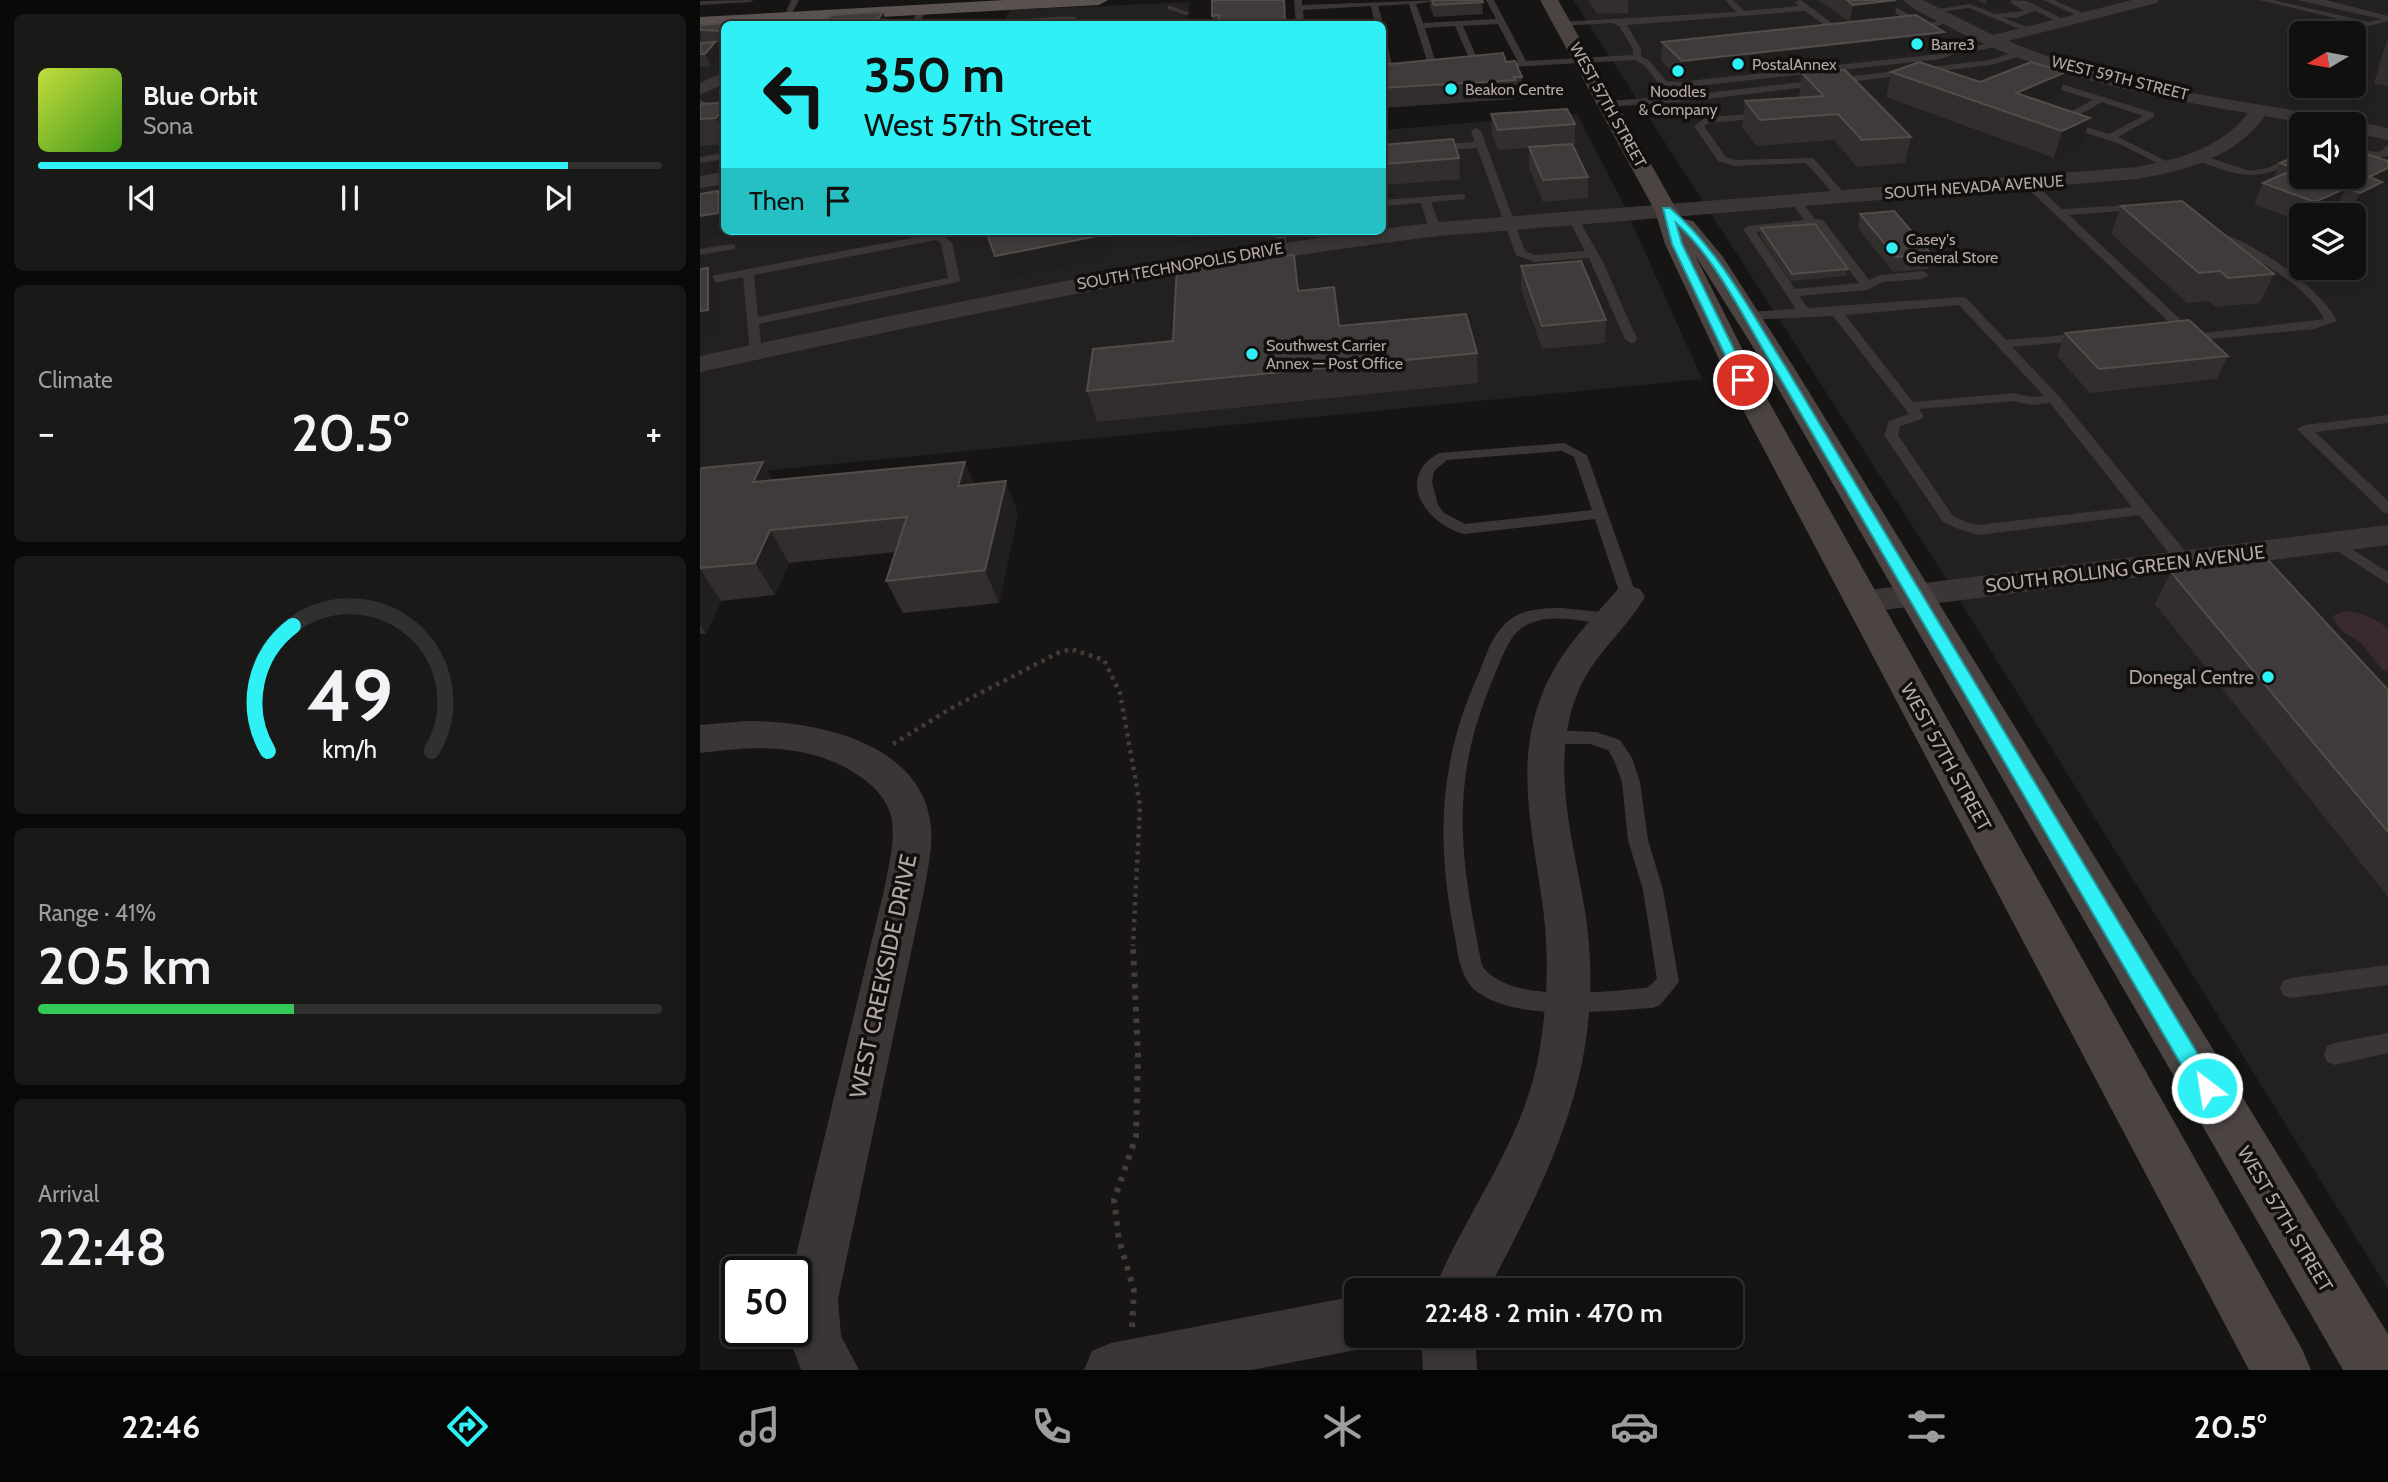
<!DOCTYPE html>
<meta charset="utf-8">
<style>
body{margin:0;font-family:Cabin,sans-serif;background:#191918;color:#f1f3f6;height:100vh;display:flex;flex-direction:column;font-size:26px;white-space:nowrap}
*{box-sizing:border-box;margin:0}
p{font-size:23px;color:#9c9d9e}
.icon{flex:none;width:38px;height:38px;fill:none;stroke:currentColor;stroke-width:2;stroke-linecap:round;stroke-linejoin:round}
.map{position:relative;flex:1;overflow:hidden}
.details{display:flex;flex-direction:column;gap:14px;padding:14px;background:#090908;width:700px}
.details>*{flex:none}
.guide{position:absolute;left:21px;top:21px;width:665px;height:214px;border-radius:10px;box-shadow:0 4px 10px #0003,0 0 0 2px #30302f;background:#2ff0f4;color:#111;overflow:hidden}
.needle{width:46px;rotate:260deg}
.buttons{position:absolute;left:1589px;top:21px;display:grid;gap:14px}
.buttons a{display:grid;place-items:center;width:77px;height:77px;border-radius:10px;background:#10100f;box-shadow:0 4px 10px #0003,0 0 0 2px #30302f;font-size:35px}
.speed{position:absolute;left:21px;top:1256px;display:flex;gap:14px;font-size:35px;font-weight:700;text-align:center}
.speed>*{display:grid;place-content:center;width:91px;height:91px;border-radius:50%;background:#10100f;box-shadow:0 4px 10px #0003,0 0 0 2px #30302f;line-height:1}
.speed .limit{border:4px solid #111;border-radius:10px;background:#fff;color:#111}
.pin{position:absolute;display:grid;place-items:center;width:60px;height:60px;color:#fff;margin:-30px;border:4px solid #fff;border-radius:50%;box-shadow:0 2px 7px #0007}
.me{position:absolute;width:77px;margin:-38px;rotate:329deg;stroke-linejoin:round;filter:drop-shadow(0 0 5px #0008)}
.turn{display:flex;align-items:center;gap:24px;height:147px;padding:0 28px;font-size:32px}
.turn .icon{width:91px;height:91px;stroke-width:2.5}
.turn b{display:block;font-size:49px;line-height:60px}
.then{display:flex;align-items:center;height:66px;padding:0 28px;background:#0003;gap:14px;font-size:26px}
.big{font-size:52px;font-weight:600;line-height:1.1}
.details .card{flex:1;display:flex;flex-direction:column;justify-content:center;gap:10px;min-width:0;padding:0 24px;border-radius:10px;background:#191918}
.details .dial{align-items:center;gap:0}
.dial svg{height:182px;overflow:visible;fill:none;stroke:#30302f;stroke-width:7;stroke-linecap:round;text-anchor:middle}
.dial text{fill:#f1f3f6;stroke:none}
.song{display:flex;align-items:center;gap:21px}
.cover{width:84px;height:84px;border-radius:10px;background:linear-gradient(135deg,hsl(70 70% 55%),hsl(100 70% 35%))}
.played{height:7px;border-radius:4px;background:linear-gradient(90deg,#2ff0f4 85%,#30302f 85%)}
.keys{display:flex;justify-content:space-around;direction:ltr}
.heat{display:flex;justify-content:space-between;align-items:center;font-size:38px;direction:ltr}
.charge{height:10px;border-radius:5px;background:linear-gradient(90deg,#34c759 41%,#30302f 0)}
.trip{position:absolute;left:644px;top:1278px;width:399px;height:70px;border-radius:10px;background:#10100f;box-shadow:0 4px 10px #0003,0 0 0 2px #30302f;font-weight:600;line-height:70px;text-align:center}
.menu{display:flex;height:112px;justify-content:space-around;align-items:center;background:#060606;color:#9c9d9e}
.menu .icon{width:49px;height:49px}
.menu .selected{color:#2ff0f4}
.menu b{font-size:32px;color:#f1f3f6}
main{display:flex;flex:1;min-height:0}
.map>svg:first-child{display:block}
.built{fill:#232120;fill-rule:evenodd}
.water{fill:#3a2a2d}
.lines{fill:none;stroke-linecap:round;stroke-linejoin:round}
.path-far1{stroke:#423c3b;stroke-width:4.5;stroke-dasharray:3.5 5;stroke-linecap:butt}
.path{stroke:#423c3b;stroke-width:6;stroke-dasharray:4.5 7;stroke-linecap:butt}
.lane{fill:#3b3635;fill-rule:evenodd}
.street{fill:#3b3635;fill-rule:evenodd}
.secondary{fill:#4b4443;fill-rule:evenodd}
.primary{fill:#5a5251;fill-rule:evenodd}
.wall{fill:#312e2d}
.shaded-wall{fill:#201f1e}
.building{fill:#3f3b3a;stroke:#524c4b;stroke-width:2}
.route{fill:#2ff0f4;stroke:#1f9c9f;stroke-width:2}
.poi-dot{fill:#2ff0f4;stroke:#11100f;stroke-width:2.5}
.labels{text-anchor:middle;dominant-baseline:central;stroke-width:7;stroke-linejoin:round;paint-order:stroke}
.far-poi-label{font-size:16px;fill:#b6a7a6;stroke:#11100f;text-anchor:start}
.far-street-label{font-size:16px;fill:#b6a7a6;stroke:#11100f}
.street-label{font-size:19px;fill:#b6a7a6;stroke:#11100f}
.poi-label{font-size:19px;fill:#b6a7a6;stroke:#11100f;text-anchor:end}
.near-street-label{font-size:23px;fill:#b6a7a6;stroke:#11100f}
</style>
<main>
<section class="details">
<div class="card">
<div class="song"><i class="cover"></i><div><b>Blue Orbit</b><p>Sona</p></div></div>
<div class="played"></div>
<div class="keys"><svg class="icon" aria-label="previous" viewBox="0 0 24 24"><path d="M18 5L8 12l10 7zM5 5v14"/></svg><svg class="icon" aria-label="pause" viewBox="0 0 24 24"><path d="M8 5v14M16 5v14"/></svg><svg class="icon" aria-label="next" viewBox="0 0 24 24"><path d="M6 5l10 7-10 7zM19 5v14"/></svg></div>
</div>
<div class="card"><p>Climate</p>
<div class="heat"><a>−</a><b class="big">20.5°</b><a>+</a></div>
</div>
<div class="card dial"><svg viewBox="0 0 100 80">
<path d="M14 69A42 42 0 1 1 86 69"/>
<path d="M14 69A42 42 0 0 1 25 14" stroke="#2ff0f4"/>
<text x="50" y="56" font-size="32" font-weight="700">49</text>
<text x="50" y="72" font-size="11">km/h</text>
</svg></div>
<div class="card"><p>Range · 41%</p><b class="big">205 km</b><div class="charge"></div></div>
<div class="card"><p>Arrival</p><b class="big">22:48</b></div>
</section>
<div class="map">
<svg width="1688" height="1370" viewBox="0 0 1688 1370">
<rect width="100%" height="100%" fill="#161514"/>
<path class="built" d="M873,0H1688V1289L1235,561ZM1601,33H1654V86H1601ZM1601,124H1654V177H1601ZM1601,215H1654V268H1601Z
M490,2L487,24H303L310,10Z
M74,20L70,24H24V231H682L683,130L877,114L923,203L1002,379L0,477V24Z"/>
<path class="water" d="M1646,611C1664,613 1675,618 1688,629V672L1683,670L1661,643L1642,631L1632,616Z"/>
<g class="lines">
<path class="path-far1" d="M193,744L255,706L358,653L371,649L404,660L420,693L440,805L433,946"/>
<path class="path" d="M432,1327L434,1290L419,1240L414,1200L436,1137L438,1056L433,945"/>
<path class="lane" d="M54,0L50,2L0,5V1Z
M91,0H99L89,19H83Z
M594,0H602V5L743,0L716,4L723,23L796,19L786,0H794L826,61L933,55V49L919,26L912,23L862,26L859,22L1036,12L1025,0H1033L1044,11L1099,6L1094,2L1101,0L1145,33L1138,35L1105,11L927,25L941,49V56L950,61L966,81L979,82L1240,54L1253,50L1238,45L1221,29L1174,0H1184L1225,24L1251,18V22L1229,28C1251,51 1276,47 1304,41L1308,44L1281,50L1262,51L1241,59L979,88L960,85L944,65L935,60L791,68V64L794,63L818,62L798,24L763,26L781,67L777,70L773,67L755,26L725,28L738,70L734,73L730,70L709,4L678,6L683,24L682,25L675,24L671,6L603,10L604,24H596Z
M1307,0L1327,1L1369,22L1362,24L1335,11L1316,18L1302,17L1332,29L1329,33L1269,8L1231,13L1227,11L1270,4L1295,14L1324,11Z
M1343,0H1354L1392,17L1385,19Z
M1559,0H1573L1669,22L1681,19L1597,0H1626L1688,16V21L1669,26Z
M468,5L490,13L486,15L468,9Z
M219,8L226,10L219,24H211Z
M365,16L376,17V24H368L369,21L365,20L309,23L305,21Z
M465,19L475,24L462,23Z
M682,37L686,39L694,74L690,77L686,74Z
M1324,49L1327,54L1291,65L990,101L908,107L903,104L908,101L990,95L1290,60Z
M1339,77L1454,113V117L1418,137L1476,166L1467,168L1420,144L1357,123V119L1393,100L1336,82L1335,80ZM1402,102L1443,116L1409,134L1368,121Z
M0,99L12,108L0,118Z
M1069,113L1071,115L1066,118L1009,123L1004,126L1026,157L1036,160L1113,158L1146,195V199H1138L1106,163L1035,166L1018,161L994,126L1006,117Z
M776,128L781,131L825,251L835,255L885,251L868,218L877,216L903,262L937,339L935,342L931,343L925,339L889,258L834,262L816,255L777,148L732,151L727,148L732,145L775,142L771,131Z
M1688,145V156L1675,158L1654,154V148L1675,152L1681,151Z
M1601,152V159C1572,175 1550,180 1518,168C1509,165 1500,162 1493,157L1498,154L1550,171L1568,168Z
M24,153V159L0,163V157Z
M1323,180H1331L1362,209L1448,204L1449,206L1444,209L1369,215L1496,334L1624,319C1606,283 1549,255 1514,237V233L1518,232C1555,243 1619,286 1637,321L1614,329L1489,341L1323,184Z
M761,194L765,195V199L731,202L741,229L735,232L729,229L721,203L682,206V200Z
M24,198V204L0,209V203Z
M1095,198L1099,199L1115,219L1123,220L1169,280L1180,275L1223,271L1229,275L1223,279L1183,282L1167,290L1099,296L1108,308L1262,297L1266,298L1306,340L1391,333L1393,336L1387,340L1312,347L1359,396L1490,557L1492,561L1490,565H1478L1439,515L1278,535L1256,528L1243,522L1184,435L1189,421L1209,414L1133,316L1047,320L1041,316L1047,312L1096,309L1043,229L1049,226L1104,220L1090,201ZM1116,226L1159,283L1095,289L1056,232ZM1259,305L1344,396L1332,397L1313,393L1213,402L1145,315ZM1313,401L1332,405L1350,403L1432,507L1278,525L1266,522L1253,516L1198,435L1200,426L1222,419L1224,416L1219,409Z
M573,231H585L588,250H580Z
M238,233L252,242L260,280L258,282L59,324L62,352L56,356L50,352L43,277L0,286V278ZM236,240L241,243L248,278L58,317L54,275Z
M31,244L35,245V249L0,255V249Z
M1688,415V423L1615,432L1688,501V514L1683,512L1597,429L1604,425Z
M864,443L887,455L937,597L935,601H923L921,597L895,519L764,534C726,524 694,478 739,453ZM862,451L874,457L892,510L765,524L744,513L738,505L732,482L734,471L747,460Z
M1633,537L1688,572V584L1628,545L1625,542L1628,539Z
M862,608L910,613L918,619L910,625C886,622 854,613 831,623C810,631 804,654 795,674C748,783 760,854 782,966C811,1005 903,991 947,988L957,979L943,890L928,840L922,782L914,760L908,750L890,744H846L840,742L837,737L840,732L846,730L896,732L920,740L932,758L940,782L948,840L963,890L979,982L960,1005L952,1008C903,1011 816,1022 776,991C759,977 758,951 754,932C736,838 739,761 779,673C786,655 792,635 807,622C821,609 844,608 862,608Z
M1688,965V985L1591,998L1583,995L1580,988L1583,981L1591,978Z
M1688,1033V1053L1635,1065L1627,1062L1624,1054L1627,1046L1635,1043Z"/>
<path class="street" d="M1203,0H1223L1293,35L1432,0H1459L1457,3L1308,41C1412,85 1529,99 1639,118L1648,123L1654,121L1688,128V140L1654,133V124H1609L1565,116C1533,159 1487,170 1437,179L739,236C490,266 245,319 0,372V356C245,304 493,251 739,222L1437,167C1479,159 1520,149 1548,113C1444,95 1333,74 1240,22C1228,16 1212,10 1203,0Z
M24,72V84L0,95V83Z
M24,172V184L0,188V176Z
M1688,525V545L1161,613L1149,610L1145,602L1149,594L1161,591Z
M929,586L940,589L945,597C926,629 896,653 880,687C847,762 874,840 886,917C890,948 892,981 889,1012C882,1112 834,1203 788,1290H734C768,1208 826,1138 840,1048C847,1004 849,960 844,916C835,840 812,766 843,692C859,652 890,621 918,589Z
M47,721C115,721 223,742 231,827C233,846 228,867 225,886L138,1299L141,1336L159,1370H101L87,1332H96V1272H92L185,886C189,863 196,839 191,816C187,800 175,787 162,778C114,743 56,745 0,753V725Z
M656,1296V1335H677L675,1342L656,1350L551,1370H384L392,1351L411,1343Z
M721,1335H775L777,1370H723Z"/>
<path class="secondary" d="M840,0H858L982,219L993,221L1023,257L1093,366L1688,1334V1370H1643L1065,366L995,255L1069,402L1602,1349L1611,1370H1549L1039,402L965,244L955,211Z"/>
<path class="primary" d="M305,0H408L399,5L0,27V17Z"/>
</g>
<path class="wall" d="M730,0H782L783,14L734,17L730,6Z
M888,0H928V13L897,14Z
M1118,0H1198L1194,17L1240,51L981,80L961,61L962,42L1150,22Z
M1277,0H1311V2L1286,5Z
M183,12L187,24H127L126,20Z
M586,15L587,24H513L512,16Z
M24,24V43H15L21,55L11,66L0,67V43H9L1,42L0,25Z
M1688,39V86L1674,84L1685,46Z
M682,62L690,64L806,62L822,77V96L815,97V99L682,108Z
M1191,72L1280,82L1359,98L1346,103L1382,145L1354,158L1186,97Z
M1102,73L1211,137L1205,163L1157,167L1134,140L1057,146L1042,127L1045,101L1099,97Z
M24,96V144L0,146V104L19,103Z
M791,114L875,124V144L872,145L888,177V198L843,202L829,168V148L798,150L792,134Z
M682,145L759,158L760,179L687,185L683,165Z
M1601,154V177L1688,161V180L1686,185L1679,188L1671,203L1649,214L1635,209L1622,215H1601V222L1554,204L1563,183L1574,178L1580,163Z
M1421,206L1574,274L1560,303L1515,307L1508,301L1487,303L1411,234Z
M1160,214L1231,254L1228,269L1193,272L1158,228Z
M1061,228L1148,269L1146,276L1090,281L1060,236Z
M821,266L906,320L905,343L842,349L821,289Z
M599,284L600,290L639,326L777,353L778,383L397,422L387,391L473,341Z
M1365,333L1528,356L1517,379L1390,393L1357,356Z
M265,462L274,484L318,513L299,603L203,613L186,581L196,552L89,563L75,595L21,601L6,634H0V471L73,480Z
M1471,572L1688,690V897L1455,604Z"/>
<path class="shaded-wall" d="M584,0L586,15L587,24H585Z
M1198,0L1194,18L1150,22L1153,5Z
M1287,0H1311V2L1286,5Z
M183,12L187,24H180L178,19Z
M1244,32L1240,51L981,80L982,61Z
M15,42L21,55L11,66L5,54Z
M1366,72L1359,98L1317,116L1316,93Z
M20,113L24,123V135L16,118Z
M1390,118L1382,145L1354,158L1362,131Z
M1688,168V180L1686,185L1679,188L1671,203L1649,214L1669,177Z
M1646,188L1635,209L1622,215H1609L1615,202Z
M18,191L24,204V231H30V234L0,240V216Z
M476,231H536L537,235L479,242Z
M408,234L414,256L303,279L295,256Z
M594,255L599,284L602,320L598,291Z
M8,268L20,290V333L0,337V311Z
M63,462L81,494L53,482Z
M265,462L278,494L258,486Z
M306,481L318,513L299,603L285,570Z
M70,530L89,563L75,595L55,563Z
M0,569L21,601L6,634L0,625Z"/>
<path class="building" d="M517,0H584L585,24H519V15L512,16V1Z
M732,0H782L783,2L734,5Z
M1147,0H1196L1153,5Z
M183,12L178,19L126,20L132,15Z
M1216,15L1244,32L982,61L962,42Z
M39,22L37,24H24V31L0,30V25Z
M15,42L5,54H0V43Z
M803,53L806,62L815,61L822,77H814L815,80L682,88V62L690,64Z
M1219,62L1280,82L1331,62L1366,72L1316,93L1390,118L1362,131L1191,72Z
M1145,70L1211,137L1162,140L1138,114L1060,120L1045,101L1124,96L1102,73Z
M24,96V113H20L16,118L0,119V104L19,103Z
M867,109L875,124L798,130L791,114Z
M753,139L759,158L685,164L682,151V145Z
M872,144L888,177L843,180L829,147Z
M1654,150L1688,161V168L1669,177L1682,182L1660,193L1646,188L1615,202L1563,183L1595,169L1580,163L1601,154V177H1654Z
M18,191L19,213L0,216V194Z
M1482,201L1574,274L1528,278L1520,271L1499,273L1421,206Z
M1194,211L1231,254L1196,257L1160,214Z
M1115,224L1148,269L1092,274L1061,228Z
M286,231H407L408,234L295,256Z
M594,255L598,291L634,287L639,326L766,314L777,353L387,391L393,349L473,341L477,265Z
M881,261L906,320L842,326L821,266Z
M8,268V310L0,311V269Z
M1489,320L1528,356L1399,369L1365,333Z
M63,462L53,482L265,462L258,486L306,481L285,570L186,581L207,517L70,530L55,563L0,568V471L2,468Z
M1567,559L1688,690V832L1471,572Z"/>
<path class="route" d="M963,208H970C1020,251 1050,311 1085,366L1514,1081L1517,1088L1514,1095L1507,1098L1499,1095L1073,366C1045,321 1016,258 976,223L982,244L1049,380L1043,384L1037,380L972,244Z"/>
<g class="poi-dot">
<circle cx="1217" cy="44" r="7"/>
<circle cx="1038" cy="64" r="7"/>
<circle cx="978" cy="71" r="7"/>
<circle cx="751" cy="89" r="7"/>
<circle cx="1192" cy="248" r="7"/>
<circle cx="552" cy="354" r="7"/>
<circle cx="1568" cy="677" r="7"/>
</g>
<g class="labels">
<g class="far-poi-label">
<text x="1231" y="44">Barre3</text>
<text x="1052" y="64">PostalAnnex</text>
<text x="765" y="89">Beakon Centre</text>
<text x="978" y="91" text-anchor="middle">Noodles<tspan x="978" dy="18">&amp; Company</tspan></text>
<text x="1206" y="239">Casey's<tspan x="1206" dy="18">General Store</tspan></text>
<text x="566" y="345">Southwest Carrier<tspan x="566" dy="18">Annex — Post Office</tspan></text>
</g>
<g class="far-street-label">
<text transform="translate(1420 78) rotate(14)">WEST 59TH STREET</text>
<text transform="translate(908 105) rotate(61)">WEST 57TH STREET</text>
<text transform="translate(1274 187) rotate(-4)">SOUTH NEVADA AVENUE</text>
<text transform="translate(480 266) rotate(-10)">SOUTH TECHNOPOLIS DRIVE</text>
</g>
<g class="street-label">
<text transform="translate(1425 569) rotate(-7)">SOUTH ROLLING GREEN AVENUE</text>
<text transform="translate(1246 757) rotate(61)">WEST 57TH STREET</text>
<text transform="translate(1585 1219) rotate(59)">WEST 57TH STREET</text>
</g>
<g class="poi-label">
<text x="1554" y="677">Donegal Centre</text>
</g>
<g class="near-street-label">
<text transform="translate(183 976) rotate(-78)">WEST CREEKSIDE DRIVE</text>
</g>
</g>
</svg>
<div class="buttons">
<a><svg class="needle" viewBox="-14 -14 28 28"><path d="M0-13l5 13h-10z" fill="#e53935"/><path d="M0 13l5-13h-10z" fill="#9c9d9e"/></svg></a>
<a><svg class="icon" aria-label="sound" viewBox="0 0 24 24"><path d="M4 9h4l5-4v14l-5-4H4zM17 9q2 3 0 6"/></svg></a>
<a><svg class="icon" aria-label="layers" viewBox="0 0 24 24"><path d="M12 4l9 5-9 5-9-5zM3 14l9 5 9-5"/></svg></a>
</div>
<div class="speed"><div class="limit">50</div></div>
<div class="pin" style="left:1043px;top:380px;background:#d93025"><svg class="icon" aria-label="arrive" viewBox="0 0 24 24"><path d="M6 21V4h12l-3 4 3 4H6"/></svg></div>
<svg class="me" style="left:1507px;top:1088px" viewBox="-20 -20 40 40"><circle r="17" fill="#2ff0f4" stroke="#fff" stroke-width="3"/><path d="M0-11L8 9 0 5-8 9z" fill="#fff"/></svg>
<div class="trip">22:48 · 2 min · 470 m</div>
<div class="guide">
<div class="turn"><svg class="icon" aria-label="left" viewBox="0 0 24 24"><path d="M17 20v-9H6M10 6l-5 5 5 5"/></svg><div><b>350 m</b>West 57th Street</div></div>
<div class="then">Then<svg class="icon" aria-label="arrive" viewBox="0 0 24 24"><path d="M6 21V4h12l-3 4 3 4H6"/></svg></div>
</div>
</div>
</main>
<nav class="menu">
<b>22:46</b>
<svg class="icon selected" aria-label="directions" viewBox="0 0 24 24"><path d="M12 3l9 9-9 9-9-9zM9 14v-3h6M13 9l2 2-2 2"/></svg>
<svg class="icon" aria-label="music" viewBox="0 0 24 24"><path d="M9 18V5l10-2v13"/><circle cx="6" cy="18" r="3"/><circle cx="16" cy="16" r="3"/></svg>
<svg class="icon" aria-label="phone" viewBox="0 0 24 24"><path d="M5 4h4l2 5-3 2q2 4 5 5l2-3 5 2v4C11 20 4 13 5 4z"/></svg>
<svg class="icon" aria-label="climate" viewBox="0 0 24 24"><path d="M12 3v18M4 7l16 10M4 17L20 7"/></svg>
<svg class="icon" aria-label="car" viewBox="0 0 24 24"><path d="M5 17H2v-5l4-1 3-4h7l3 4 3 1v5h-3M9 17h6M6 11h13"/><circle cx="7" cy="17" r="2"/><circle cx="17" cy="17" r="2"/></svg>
<svg class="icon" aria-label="filters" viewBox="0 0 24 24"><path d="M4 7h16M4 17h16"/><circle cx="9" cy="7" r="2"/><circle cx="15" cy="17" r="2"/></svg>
<b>20.5°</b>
</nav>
